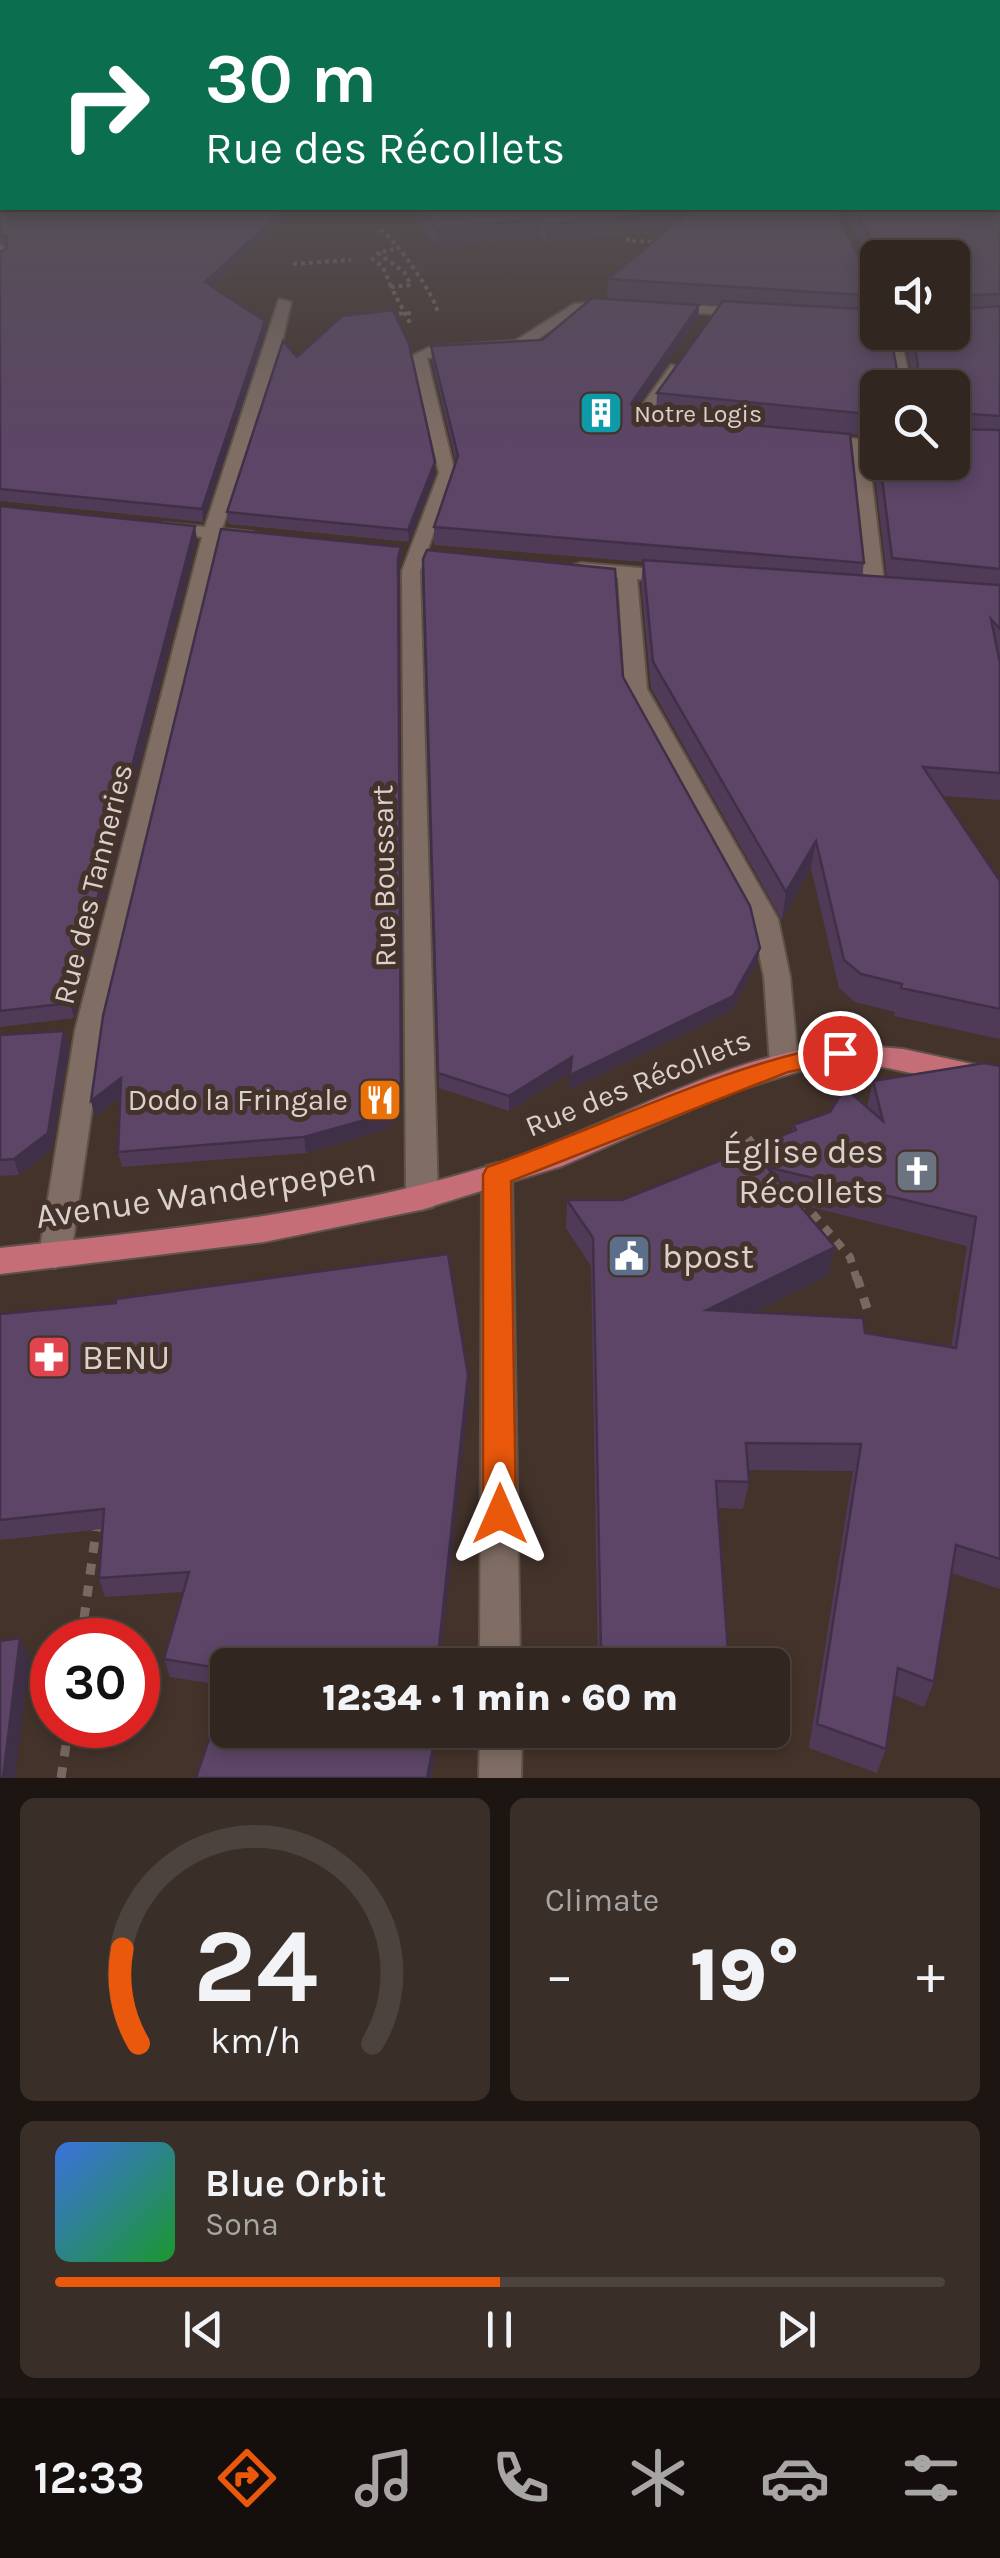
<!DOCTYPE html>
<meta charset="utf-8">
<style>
body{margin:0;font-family:Karla,sans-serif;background:#3a2e29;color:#f1f3f6;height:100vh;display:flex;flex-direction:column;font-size:38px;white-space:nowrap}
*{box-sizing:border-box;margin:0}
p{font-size:32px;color:#a8a5a5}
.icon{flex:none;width:55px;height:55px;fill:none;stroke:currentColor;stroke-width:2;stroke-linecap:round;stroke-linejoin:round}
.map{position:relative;height:1778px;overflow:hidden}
.panel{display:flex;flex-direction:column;gap:20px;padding:20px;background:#1c1512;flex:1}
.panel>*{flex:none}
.hud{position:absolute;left:0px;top:0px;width:1000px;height:210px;box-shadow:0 5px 15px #0003,0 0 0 2px #4d433e;background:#0b6e4f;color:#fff;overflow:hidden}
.controls{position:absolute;left:860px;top:240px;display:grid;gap:20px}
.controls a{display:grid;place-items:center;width:110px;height:110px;border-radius:15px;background:#322620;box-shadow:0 5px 15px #0003,0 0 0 2px #4d433e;font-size:50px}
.speed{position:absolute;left:30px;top:1618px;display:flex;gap:20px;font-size:50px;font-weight:700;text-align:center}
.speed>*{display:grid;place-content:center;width:130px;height:130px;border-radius:50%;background:#322620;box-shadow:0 5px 15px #0003,0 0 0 2px #4d433e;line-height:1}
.speed .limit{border:15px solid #d22;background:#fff;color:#111}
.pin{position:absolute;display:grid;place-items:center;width:85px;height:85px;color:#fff;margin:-42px;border:5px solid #fff;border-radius:50%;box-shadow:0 2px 10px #0007}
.me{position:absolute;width:110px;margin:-55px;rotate:0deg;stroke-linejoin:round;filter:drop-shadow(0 0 8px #0008)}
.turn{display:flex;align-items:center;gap:35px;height:210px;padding:0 40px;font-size:45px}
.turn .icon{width:130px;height:130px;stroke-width:2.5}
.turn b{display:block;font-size:70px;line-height:85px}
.big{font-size:75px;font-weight:800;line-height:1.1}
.panel .tile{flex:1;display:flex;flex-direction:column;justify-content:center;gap:15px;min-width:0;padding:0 35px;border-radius:15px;background:#3a2e29}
.panel .dial{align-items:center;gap:0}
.dial svg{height:260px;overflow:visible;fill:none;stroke:#4d433e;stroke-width:7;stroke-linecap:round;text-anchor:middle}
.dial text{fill:#f1f3f6;stroke:none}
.song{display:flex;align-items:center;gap:30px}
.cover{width:120px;height:120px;border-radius:15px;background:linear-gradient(135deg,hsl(220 70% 55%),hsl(130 70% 35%))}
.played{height:10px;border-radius:5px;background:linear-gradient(90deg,#ea580c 50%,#4d433e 50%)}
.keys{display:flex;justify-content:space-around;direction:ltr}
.heat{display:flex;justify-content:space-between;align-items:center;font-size:55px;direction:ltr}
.panel .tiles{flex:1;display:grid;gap:20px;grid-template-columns:1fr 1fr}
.tile:last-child{grid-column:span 2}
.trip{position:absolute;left:210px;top:1648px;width:580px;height:100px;border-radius:15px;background:#322620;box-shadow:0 5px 15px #0003,0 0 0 2px #4d433e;font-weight:800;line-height:100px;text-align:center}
.menu{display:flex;height:160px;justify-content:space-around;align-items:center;background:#140f0d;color:#a8a5a5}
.menu .icon{width:70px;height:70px}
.menu .selected{color:#ea580c}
.menu b{font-size:45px;color:#f1f3f6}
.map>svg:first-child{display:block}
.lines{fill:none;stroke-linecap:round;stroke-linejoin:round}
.minor-casing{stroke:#5e524a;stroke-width:4}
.major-casing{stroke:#5e524a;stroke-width:4}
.path-far2{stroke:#776962;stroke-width:4;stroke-dasharray:4 4;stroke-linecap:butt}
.path-far1{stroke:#776962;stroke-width:8;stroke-dasharray:9 9;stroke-linecap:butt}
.path{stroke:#776962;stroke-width:9;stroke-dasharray:11 11;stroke-linecap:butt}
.minor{fill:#806e65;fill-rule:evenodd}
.major{fill:#c66e78;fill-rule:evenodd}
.path-bridge{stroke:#776962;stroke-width:4;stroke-dasharray:4 4;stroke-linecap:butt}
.wall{fill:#4f3b58;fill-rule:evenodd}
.shaded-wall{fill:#403047}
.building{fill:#5c4566;stroke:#403047;stroke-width:2.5;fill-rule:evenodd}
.route{fill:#ea580c;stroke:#983908;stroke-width:2.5}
.labels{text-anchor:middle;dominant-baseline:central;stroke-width:10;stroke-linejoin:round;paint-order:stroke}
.far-poi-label{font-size:25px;fill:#dbd1cc;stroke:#43332b;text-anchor:start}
.street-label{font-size:30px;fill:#dbd1cc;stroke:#43332b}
.poi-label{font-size:30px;fill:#dbd1cc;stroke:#43332b;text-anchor:end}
.near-poi-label{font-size:35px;fill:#dbd1cc;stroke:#43332b;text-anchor:start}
.near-street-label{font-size:35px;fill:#dbd1cc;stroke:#43332b}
</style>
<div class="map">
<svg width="1000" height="1778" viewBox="0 0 1000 1778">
<rect width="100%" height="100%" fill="#43332b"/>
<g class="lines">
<defs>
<path id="minor" d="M0,244L6,248V256L0,260Z
M279,299L291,302L281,347L222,529L253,532L262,537L253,542L220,539L103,1031L71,1255L66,1264L55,1268L44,1264L39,1255L75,1031L202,537L163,533L154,528L163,523L205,527Z
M615,300L620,301V307L582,311L523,348L427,358L455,473L420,571L438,1198L433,1207L422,1210L411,1207L406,1198L402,571L439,473L412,356L430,347L515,341L574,304Z
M665,303L750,309L757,313L750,317L660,310V304Z
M886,332H900L911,388H896Z
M671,365L683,368L649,418L674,429L666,434L639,427L633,418Z
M820,437L878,440V450L868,449L885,591L882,595H868L865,591L851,448L814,445L812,442Z
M581,563L676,571L685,577L676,583L637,579L647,689L778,919L790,977L798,1063L794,1070H774L770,1063L764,977L752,919L625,689L618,578L574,573V565Z
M497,1163L508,1166L512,1175L520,1665H480L482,1175L486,1166Z
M480,1730H522L521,1778H479Z"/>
<path id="major" d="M843,1044L903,1049L1000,1070V1092L883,1067H812L726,1094L562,1166L420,1210L264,1242L0,1274V1248C163,1230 328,1215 486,1167C606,1131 716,1055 843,1044Z"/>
</defs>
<use href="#minor" class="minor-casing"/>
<use href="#major" class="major-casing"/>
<path class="path-far2" d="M631,220L699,222V243L628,241Z
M380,230C394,237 436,296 438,314
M394,249L378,253L404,272L411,285L391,287L410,323
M371,258L383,267L391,287
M293,264L351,260"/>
<path class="path-far1" d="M748,1138L760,1153
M801,1200L850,1257L857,1280"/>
<path class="path" d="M857,1277L870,1318
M81,1640L97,1524
M61,1778L69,1725"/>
<use href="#minor" class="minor"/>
<use href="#major" class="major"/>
<path class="path-bridge" d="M391,314L412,313"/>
</g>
<path class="wall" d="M0,197L292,211L213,287L266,332L203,522L0,501V252L6,249V246L0,243Z
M1000,197V800L942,796L1000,881V1039L894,1016L895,1012L855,1002L839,988L811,868L782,920L651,688L641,584L643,562L434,545V527L456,462L432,361L431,346L542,340L699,305L698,319L636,411L640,415L833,433L656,415L657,393L719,306L607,298L608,279L667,230L546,242L541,237L436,246L408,208H834L871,281L878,285V332L897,370H911L904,332H952V258H878V276L842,208H998ZM878,388L952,462H878ZM850,434L875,437L872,453L887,577L862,575L864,563Z
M297,357L435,473L409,542L228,524L227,512Z
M0,506L197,539L74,1018L0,1027Z
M401,547L402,560L398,571L402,1115L384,1130L306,1153L122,1167L118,1152L120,1097L95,1117L91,1101Z
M423,559L623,677L760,948L757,963L731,1011L569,1090L570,1073L509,1111L439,1088Z
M64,1031L69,1046L52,1149L19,1175L0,1176V1035Z
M1000,1066V1589L952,1573L934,1682L924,1707L894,1695L886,1749L877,1773L809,1748L853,1471L748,1470L749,1482L743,1509L718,1508L728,1653L725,1665H598L591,1266L566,1228L567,1200H622L792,1132L793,1125L867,1107L873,1081ZM799,1204L967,1246L951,1348L754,1312L828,1275L835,1247Z
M0,1314L469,1395L228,1730H433L431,1746L434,1764L431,1778H196L216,1718L214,1684L170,1677L164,1659L183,1592L105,1597L99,1578L103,1529L0,1540Z"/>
<path class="shaded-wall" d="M285,208H292V211L206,293L205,282Z
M692,210L690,228L546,242V224Z
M542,219L541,237L436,246V227Z
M699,305L698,319L630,420L631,404Z
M265,321L266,332L203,522L202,509Z
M435,462V473L409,542L408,530Z
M195,526L197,539L74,1018L70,1003Z
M401,547L402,560L398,571L402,1115L384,1130L306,1153L304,1137L398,558Z
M816,841L811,868L782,920L786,892Z
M760,948L757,963L731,1011L569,1090L570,1075Z
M64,1031L69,1046L52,1149L19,1175L14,1159Z
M572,1057L571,1072L509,1111V1096Z
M121,1078L124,1094L95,1117L91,1101Z
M835,1247L828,1275L702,1338L707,1310Z
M468,1375L469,1395L440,1665H437Z
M20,1638L30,1658L15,1778H3Z
M430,1730H433L430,1763L428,1746Z
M433,1747L434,1764L431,1778H427Z"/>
<path class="building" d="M0,197H2V208H285L205,282L265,321L202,509L0,489V252L6,249L8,238L0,234Z
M998,197H1000V294L953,296L956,310L1000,306V416L956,413L954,429L1000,430V569L892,558L880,462H952V388H878V415L657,393L723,301L878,310V332H890L897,370L915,371L918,366L912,332H952V258H881L854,208H998Z
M421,208H834L871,281L878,285V296L608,279L692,210L546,224L542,219L436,227Z
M592,298L699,305L631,404L640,415L850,434L864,563L434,527L458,456L431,346L542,340Z
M393,310L409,344L435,462L408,530L227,512L283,341L297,357L342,316Z
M0,506L195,526L70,1003L0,1011Z
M221,529L401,547L398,558L401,1099L383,1115L304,1137L118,1152L121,1078L91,1101L103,1016Z
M427,550L615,569L623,677L750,906L760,948L733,996L570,1075L572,1057L509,1096L438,1073L423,559Z
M643,560L1000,585V629L991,619L1000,663V773L923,767L1000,881V1009L901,988L902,984L861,974L844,960L816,841L786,892L653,662Z
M64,1031L48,1133L14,1159L0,1160V1035Z
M985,1063L1000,1066V1559L956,1545L934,1682L898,1668L886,1749L817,1724L861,1444L746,1443L749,1482L716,1481L728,1653L601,1652L593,1238L567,1200H622L796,1130L793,1125L830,1112L845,1088L883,1121L873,1081ZM767,1167L976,1217L956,1348L865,1333L863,1318L707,1310L835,1247Z
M448,1254L468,1375L437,1665H228V1730H430L428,1746L433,1747L427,1778H196L216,1718L212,1667L164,1659L189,1572L99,1578L104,1509L0,1520V1314L116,1303V1299Z
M20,1638L3,1778H0V1641Z"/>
<linearGradient id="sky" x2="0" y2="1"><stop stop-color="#251c18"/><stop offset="0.44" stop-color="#555055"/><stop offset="1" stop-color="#555055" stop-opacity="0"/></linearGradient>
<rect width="1000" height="446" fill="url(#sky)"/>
<path class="route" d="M840,1044L853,1053L850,1060L788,1072L511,1181L516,1514L511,1526L500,1531L488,1526L483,1514V1175L487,1167C604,1127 719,1066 840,1044Z"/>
<defs>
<symbol id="building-square" viewBox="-11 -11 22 22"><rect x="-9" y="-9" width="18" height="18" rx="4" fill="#0f9aa8" stroke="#43332b"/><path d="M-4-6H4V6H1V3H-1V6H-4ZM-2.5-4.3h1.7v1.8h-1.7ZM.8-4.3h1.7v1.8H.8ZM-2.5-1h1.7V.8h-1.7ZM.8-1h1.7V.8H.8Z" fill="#fff"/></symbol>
<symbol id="restaurant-square" viewBox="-11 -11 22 22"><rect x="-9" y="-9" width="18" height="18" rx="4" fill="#e8710a" stroke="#43332b"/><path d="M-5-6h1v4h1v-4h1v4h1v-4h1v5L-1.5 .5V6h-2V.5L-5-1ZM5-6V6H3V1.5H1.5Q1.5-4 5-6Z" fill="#fff"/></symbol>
<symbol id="church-square" viewBox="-11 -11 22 22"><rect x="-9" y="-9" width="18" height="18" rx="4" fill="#6b7280" stroke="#43332b"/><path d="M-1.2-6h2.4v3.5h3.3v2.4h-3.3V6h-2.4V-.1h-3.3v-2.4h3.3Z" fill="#fff"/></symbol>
<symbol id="civic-square" viewBox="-11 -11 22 22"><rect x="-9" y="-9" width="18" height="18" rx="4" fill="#5c6f8a" stroke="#43332b"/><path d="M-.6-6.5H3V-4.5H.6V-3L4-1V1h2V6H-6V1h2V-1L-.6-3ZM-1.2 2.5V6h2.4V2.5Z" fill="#fff"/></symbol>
<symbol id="pharmacy-square" viewBox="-11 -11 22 22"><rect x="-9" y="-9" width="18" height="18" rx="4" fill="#e0444e" stroke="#43332b"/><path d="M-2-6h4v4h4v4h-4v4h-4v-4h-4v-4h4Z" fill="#fff"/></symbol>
</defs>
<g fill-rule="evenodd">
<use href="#building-square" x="576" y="388" width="50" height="50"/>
<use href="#restaurant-square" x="355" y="1075" width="50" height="50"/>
<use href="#church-square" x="892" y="1146" width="50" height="50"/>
<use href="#civic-square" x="604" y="1231" width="50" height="50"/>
<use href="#pharmacy-square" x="24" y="1332" width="50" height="50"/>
</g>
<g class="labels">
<g class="far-poi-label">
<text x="634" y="413">Notre Logis</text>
</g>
<g class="street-label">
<text transform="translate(384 876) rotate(-91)">Rue Boussart</text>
<text transform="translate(93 884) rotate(-76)">Rue des Tanneries</text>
<text transform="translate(638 1083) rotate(-22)">Rue des Récollets</text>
</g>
<g class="poi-label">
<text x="348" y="1100">Dodo la Fringale</text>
</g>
<g class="near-poi-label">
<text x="884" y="1151" text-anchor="end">Église des<tspan x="884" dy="40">Récollets</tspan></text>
<text x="662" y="1256">bpost</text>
<text x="82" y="1357">BENU</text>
</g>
<g class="near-street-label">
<text transform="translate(206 1193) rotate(-8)">Avenue Wanderpepen</text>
</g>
</g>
</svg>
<div class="controls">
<a><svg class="icon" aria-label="sound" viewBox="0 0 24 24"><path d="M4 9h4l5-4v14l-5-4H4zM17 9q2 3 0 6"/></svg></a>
<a><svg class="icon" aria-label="search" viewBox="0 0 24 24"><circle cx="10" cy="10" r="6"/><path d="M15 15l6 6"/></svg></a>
</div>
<div class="speed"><div class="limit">30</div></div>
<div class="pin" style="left:840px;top:1053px;background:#d93025"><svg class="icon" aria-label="arrive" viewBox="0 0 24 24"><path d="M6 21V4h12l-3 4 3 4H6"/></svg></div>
<svg class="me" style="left:500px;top:1514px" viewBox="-20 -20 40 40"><path d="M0-17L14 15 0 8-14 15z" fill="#ea580c" stroke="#fff" stroke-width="4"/></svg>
<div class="trip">12:34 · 1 min · 60 m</div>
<div class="hud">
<div class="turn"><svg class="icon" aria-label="right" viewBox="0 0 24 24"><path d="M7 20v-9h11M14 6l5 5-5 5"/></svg><div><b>30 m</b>Rue des Récollets</div></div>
</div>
</div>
<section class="panel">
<div class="tiles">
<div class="tile dial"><svg viewBox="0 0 100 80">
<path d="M14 69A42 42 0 1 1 86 69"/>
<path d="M14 69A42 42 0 0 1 9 40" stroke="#ea580c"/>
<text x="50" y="56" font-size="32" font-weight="700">24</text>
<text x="50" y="72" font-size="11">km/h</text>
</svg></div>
<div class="tile"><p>Climate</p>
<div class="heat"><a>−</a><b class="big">19°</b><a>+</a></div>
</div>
<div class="tile">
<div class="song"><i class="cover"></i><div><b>Blue Orbit</b><p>Sona</p></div></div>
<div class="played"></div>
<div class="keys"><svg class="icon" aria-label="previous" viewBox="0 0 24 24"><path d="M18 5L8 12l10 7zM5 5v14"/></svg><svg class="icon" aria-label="pause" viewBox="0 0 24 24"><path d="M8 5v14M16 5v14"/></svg><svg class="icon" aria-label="next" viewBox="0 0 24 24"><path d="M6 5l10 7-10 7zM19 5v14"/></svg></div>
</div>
</div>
</section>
<nav class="menu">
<b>12:33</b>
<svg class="icon selected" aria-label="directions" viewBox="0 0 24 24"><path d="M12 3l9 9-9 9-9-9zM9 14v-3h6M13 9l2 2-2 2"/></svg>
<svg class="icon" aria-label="music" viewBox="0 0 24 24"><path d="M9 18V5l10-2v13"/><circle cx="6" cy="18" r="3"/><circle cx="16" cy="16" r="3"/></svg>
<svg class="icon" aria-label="phone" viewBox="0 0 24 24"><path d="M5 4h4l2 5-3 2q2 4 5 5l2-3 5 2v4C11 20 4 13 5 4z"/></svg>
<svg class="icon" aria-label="climate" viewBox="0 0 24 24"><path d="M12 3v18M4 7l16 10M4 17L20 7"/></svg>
<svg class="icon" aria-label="car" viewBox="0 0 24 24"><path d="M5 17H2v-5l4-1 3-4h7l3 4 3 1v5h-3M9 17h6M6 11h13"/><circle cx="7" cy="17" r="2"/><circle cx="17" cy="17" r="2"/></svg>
<svg class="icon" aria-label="filters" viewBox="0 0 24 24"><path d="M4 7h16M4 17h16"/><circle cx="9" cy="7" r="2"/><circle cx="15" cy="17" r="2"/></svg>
</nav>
